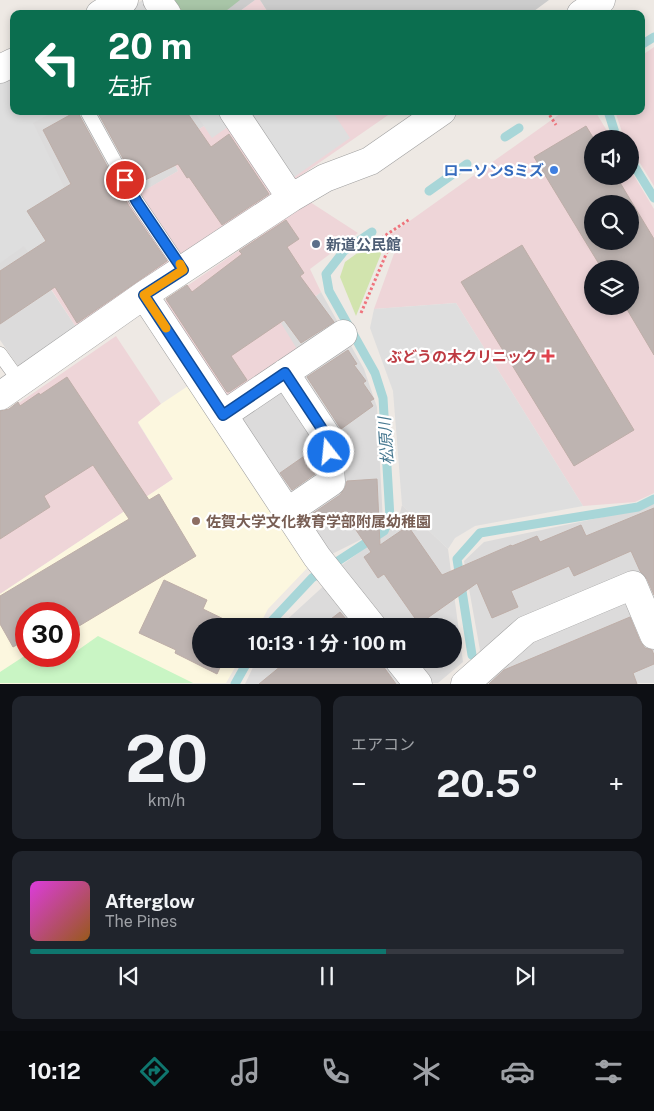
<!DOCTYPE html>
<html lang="ja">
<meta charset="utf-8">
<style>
body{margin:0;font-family:"Public Sans","Noto Sans JP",sans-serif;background:#20242c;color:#f1f3f6;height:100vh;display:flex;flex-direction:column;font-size:19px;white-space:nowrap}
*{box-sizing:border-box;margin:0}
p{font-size:16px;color:#9ea1a6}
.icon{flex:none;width:28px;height:28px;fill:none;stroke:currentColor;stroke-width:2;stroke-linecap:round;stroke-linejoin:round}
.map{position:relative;height:684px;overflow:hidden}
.panel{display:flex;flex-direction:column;gap:12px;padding:12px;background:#0d0f14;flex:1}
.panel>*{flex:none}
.guide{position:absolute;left:10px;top:10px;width:635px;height:105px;border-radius:10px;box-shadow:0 2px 8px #0003;background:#0b6e4f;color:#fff;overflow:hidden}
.fabs{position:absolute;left:584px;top:130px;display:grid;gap:10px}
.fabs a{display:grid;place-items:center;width:55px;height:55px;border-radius:50%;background:#171b24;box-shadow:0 2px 8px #0003;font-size:25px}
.speed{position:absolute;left:15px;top:602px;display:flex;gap:10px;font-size:25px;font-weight:700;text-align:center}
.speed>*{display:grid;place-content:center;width:65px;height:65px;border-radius:50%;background:#171b24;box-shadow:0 2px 8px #0003;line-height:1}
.speed .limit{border:8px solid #d22;background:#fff;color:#111}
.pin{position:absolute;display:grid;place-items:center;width:42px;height:42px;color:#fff;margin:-21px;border:2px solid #fff;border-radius:50%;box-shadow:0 1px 5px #0007}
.me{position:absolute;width:55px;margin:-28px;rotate:344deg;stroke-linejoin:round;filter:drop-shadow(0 0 4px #0008)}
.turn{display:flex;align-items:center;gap:18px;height:105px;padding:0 15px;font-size:22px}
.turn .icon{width:65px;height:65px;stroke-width:2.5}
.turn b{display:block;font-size:35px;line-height:42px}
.big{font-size:38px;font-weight:700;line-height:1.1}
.panel .widget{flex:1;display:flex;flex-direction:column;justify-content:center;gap:8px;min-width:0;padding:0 18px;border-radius:10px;background:#20242c}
.panel .dial{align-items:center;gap:0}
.dial b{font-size:65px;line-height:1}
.song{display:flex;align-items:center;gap:15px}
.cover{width:60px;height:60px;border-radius:8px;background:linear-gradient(135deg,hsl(300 70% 55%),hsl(30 70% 35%))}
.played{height:5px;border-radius:2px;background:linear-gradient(90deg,#0f766e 60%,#363941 60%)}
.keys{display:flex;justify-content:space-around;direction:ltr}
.heat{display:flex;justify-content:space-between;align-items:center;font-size:28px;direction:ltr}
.panel .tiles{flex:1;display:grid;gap:12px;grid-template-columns:1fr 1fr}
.widget:last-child{grid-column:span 2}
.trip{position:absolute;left:192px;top:618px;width:270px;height:50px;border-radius:25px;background:#171b24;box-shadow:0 2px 8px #0003;font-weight:700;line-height:50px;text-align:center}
.menu{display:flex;height:80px;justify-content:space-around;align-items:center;background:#090b0e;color:#9ea1a6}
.menu .icon{width:35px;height:35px}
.menu .current{color:#0f766e}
.menu b{font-size:22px;color:#f1f3f6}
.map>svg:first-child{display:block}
.residential{fill:#dcdbdb}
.commercial{fill:#eed5d8;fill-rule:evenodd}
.education{fill:#fcf7df;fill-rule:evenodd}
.religious{fill:#ccc}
.grass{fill:#d2e4ae}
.cemetery{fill:#a8c5a7}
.park{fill:#c9f5c4}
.parking{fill:#dedede}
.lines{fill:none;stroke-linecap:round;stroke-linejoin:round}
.stream{stroke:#a8d6d8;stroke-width:9}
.building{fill:#beb4b1;stroke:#beaea8;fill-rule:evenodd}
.service-casing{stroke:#9f9f9f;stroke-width:15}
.minor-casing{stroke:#9f9f9f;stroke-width:29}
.path{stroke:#ef747d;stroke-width:3;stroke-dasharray:2.5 2.5;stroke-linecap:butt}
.service{stroke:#fff;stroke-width:14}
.minor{stroke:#fff;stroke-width:28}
.route-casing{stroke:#114b97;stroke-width:12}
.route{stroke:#1a73e8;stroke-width:9}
.slow{stroke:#f59e0b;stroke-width:9}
.shop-dot{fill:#3f7fe0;stroke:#fff;stroke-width:2}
.service-dot{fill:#5c6f8a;stroke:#fff;stroke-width:2}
.health-dot{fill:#e0444e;stroke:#fff;stroke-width:2}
.education-dot{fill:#8d6e63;stroke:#fff;stroke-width:2}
.labels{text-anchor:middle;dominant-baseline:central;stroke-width:4.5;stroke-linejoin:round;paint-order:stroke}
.shop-label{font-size:15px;font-weight:bold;fill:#366cbe;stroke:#fff;text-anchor:end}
.service-label{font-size:15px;font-weight:bold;fill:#4e5e75;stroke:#fff;text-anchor:start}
.health-label{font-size:15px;font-weight:bold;fill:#be3a42;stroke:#fff;text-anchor:end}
.education-label{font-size:15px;font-weight:bold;fill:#785e54;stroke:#fff;text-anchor:start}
.water-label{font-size:16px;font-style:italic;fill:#477890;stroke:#fff}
</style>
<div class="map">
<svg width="654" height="684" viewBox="0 0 654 684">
<rect width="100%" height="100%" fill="#eee9e4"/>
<path class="residential" d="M0,77L14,111H220L212,138L204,126L167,150L178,171L134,197L36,267L78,330L20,369L0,340Z
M321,292L364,369L377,407L383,522L380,530L330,555L229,405L281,323Z
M654,503V683H470L480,650L464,561L484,542L641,509Z
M402,505L448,549L463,662L438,683H430L411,659H454V626H386L339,567L397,525Z
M328,582L362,626H280Z
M257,659H386L405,684H245Z"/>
<path class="commercial" d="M255,0H260L269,14H236Z
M654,47V186L630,147V139H625L623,135L615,111H641V56Z
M241,111H394L290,183Z
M564,111H595L612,139H592V176H630V169L654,209V493L635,502L583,506L456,303L374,309L395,251L390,235ZM592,204H630V241H592ZM592,269H630V306H592Z
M204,126L212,137L229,126L276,194L78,330L36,266L83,226L178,171L167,149Z
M310,202L358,233L310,269L321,292L281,323L300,354L229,405L159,305Z
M116,336L161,404L138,423L173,479L0,594V416Z"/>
<path class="education" d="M191,384L312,563L268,609L259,626H201V659H240L226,683L0,684V594L173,479L138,422L161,404ZM26,614H69V656H26Z"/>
<path class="religious" d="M165,0H255L236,14H174Z
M260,0H549L530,14H269Z"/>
<path class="grass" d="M377,239L381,254L356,316L340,277L345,262Z"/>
<path class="cemetery" d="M167,0H240L222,14H179Z"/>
<path class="park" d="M98,636L193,683H0V672L26,655V656H45L54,667Z"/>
<path class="parking" d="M143,0H147L156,14H118Z
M14,70V111H55L33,123L83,226L36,266L24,246L0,263V77Z
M194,111H220L229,126L212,138Z
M243,111H332L350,138L290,180Z
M456,303L583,506L475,526L455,538L448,549L402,505L393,391L370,328L374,309Z"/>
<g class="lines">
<path class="stream" d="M641,45L654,37
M608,111L617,139
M505,137L519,128
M630,159L654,198
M429,191L467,164
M267,626L312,578L384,531L390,518L383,398L375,373L329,291L326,274L344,251L372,232
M472,655L457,559L480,533L638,507L654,499
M235,684L249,659"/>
</g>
<path class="building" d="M77,111L129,206L167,261L77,323L55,287L0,324V271L46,241L27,211L71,184L43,130Z
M97,111H186L211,147L229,134L269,194L222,225L189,177L187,178L178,164L137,184Z
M586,126L594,139L592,176H616L654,239V355L625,306H630V269H602L534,157ZM592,204H630V241H592Z
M286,220L299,239L287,247L304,273L300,276L334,322L301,343L284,320L231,356L247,380L229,392H227L166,299L187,285L192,292L242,254L239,251Z
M522,245L634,430L574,466L461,282Z
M348,350L357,364L354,365L366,381L363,383L374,399L370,401L373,406L341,429L307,377Z
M67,377L149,500L159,494L196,556L69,632V614H26V640L13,647L0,624V596L129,519L93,465L44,496L50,507L0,539V411L9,409L18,402L20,406L39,393L40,395Z
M313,450L315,474L292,490L280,473Z
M377,479L380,545L408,526L442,575L511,545L512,546L537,536L540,542L581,525L586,536L654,508V595L647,579L640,571L631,551L574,576L569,566L511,591L518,607L492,618L477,583L419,624L384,574L378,578L364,557L371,552L343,511L317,529L309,516L340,495L345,488L347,481Z
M164,580L207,600L203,609L238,626H201V659H224L217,674L175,653L176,650L139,633Z
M340,612L352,626H322Z
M630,617L640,641L645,648L652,650L654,655V664L633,673L637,684H489L504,670Z
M281,659H378L396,684H259L281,666L278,661Z"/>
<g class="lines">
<defs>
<path id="service" d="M87,111L137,202L183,270
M0,354L20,382"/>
<path id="minor" d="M157,0L167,14
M100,14L124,0
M581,14L601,0
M0,69L14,62
M233,111L291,198
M144,295L317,557L372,626
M285,373L328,438L331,482L287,512
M0,396L144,295L291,198L325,178L370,161L442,111
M223,415L343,334
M398,659L418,684
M465,684L526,630L633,585L654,635"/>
</defs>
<use href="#service" class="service-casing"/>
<use href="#minor" class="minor-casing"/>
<path class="path" d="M547,111L556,125
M361,313L387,252L383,237L410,219"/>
<use href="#service" class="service"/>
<use href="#minor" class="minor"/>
</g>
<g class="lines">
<defs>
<path id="route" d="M125,180L137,202L183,270L144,295L223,415L285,373L328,438L329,452"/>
</defs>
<use href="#route" class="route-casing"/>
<use href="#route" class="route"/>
<path class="slow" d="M166,328L144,295L183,270L180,264"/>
</g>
<circle class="shop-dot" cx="554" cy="170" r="5"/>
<circle class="service-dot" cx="316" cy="244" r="5"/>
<path class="health-dot" d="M545.5 348.5h5v5h5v5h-5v5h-5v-5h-5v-5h5z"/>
<circle class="education-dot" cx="196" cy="521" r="5"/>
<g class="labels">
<g class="shop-label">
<text x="544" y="170">ローソンSミズ</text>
</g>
<g class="service-label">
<text x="326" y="244">新道公民館</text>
</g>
<g class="health-label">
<text x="537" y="356">ぶどうの木クリニック</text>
</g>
<g class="education-label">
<text x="206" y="521">佐賀大学文化教育学部附属幼稚園</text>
</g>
<g class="water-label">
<text transform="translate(386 441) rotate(-94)">松原川</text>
</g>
</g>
</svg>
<div class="fabs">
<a><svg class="icon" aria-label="sound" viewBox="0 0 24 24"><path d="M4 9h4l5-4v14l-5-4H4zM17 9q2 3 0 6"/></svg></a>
<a><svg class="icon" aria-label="search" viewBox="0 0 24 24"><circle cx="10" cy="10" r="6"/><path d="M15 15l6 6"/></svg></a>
<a><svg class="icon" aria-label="layers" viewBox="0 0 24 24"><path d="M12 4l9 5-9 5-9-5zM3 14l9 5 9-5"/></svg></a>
</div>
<div class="speed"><div class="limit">30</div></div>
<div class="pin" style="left:125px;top:180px;background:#d93025"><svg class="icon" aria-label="arrive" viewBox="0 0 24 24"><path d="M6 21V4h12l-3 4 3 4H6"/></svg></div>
<svg class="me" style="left:329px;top:452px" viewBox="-20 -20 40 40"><circle r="17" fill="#1a73e8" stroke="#fff" stroke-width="3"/><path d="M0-11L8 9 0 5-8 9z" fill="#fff"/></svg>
<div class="trip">10:13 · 1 分 · 100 m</div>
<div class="guide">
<div class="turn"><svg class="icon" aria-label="left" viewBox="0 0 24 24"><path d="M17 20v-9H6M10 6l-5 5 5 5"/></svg><div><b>20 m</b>左折</div></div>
</div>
</div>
<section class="panel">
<div class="tiles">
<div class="widget dial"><b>20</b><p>km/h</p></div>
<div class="widget"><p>エアコン</p>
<div class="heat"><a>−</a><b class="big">20.5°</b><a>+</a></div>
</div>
<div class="widget">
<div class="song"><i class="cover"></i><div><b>Afterglow</b><p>The Pines</p></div></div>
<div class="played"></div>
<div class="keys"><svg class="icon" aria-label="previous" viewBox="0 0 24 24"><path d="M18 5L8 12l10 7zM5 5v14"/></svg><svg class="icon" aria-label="pause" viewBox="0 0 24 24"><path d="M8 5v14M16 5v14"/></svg><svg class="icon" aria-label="next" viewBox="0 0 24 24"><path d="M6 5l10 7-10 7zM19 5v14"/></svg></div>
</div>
</div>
</section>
<nav class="menu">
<b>10:12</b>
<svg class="icon current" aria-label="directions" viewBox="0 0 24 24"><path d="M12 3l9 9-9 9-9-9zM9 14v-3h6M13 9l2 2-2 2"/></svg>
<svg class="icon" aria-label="music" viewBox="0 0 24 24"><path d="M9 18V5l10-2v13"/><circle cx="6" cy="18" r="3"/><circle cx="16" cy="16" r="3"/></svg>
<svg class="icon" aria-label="phone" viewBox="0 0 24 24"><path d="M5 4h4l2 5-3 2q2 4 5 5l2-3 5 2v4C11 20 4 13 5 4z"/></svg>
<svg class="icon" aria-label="climate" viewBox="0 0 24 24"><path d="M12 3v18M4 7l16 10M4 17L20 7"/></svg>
<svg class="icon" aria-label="car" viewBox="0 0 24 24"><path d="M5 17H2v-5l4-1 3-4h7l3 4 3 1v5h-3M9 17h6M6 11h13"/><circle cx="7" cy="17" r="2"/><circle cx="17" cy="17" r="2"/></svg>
<svg class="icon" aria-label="filters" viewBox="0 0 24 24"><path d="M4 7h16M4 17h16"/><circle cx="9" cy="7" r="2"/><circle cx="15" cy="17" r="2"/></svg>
</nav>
